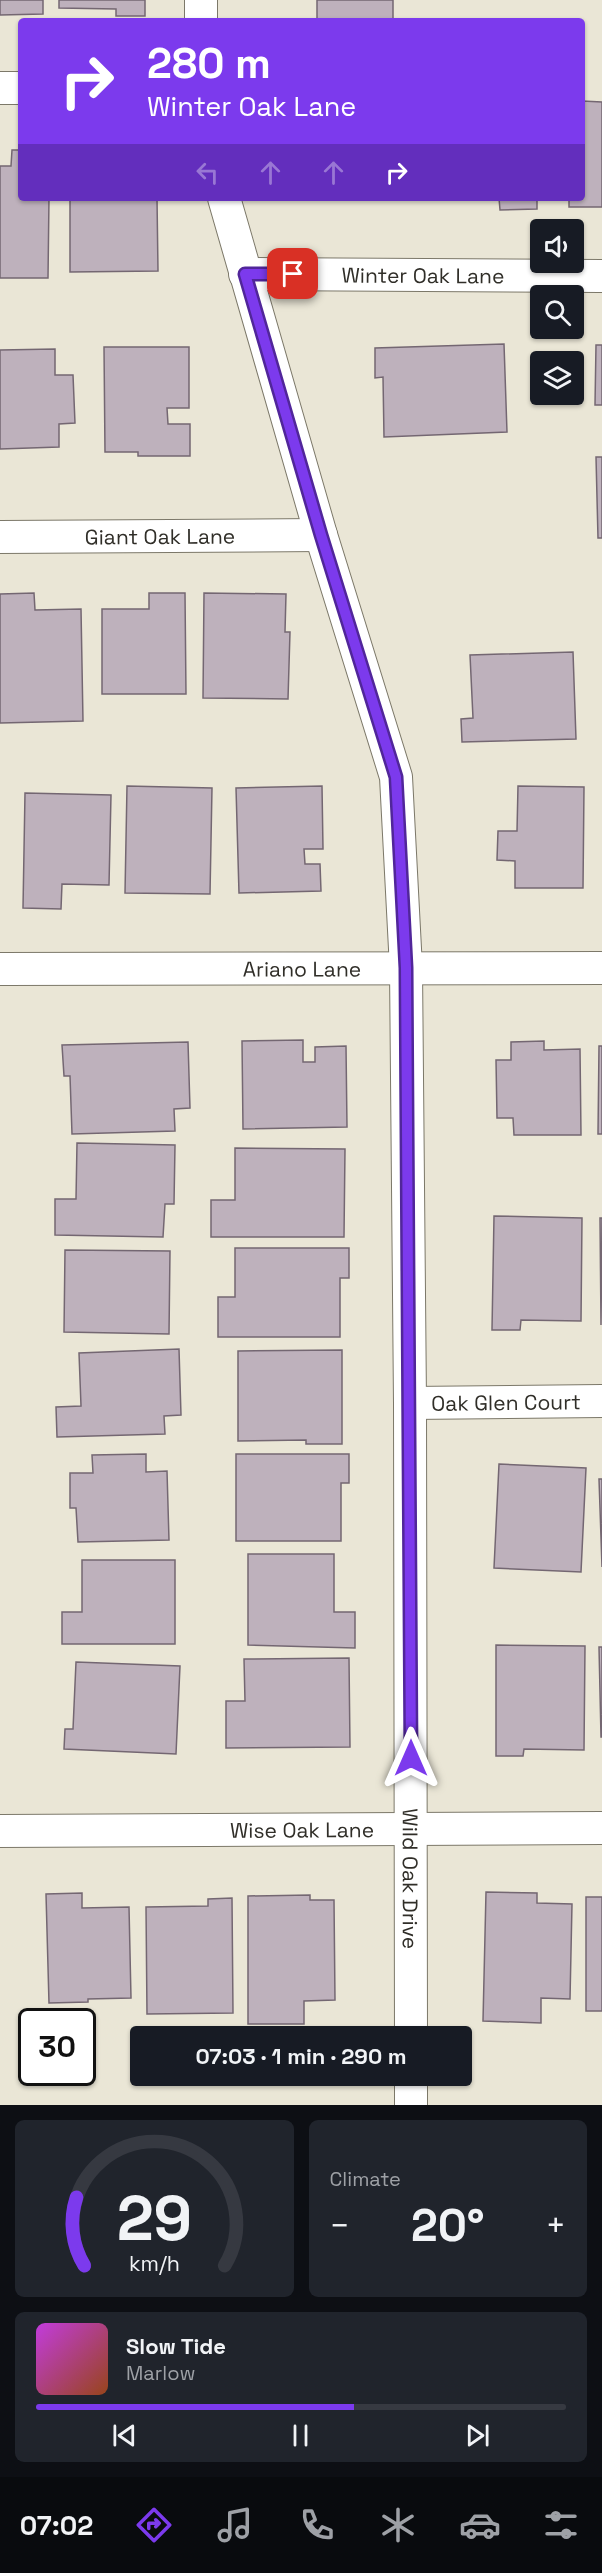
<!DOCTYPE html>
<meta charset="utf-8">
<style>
body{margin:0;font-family:"Space Grotesk",sans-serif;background:#20242c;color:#f1f3f6;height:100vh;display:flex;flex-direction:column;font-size:22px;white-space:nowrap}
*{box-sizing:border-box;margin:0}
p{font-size:20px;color:#9ea1a6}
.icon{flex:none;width:33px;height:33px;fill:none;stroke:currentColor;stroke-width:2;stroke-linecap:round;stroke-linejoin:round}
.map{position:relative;height:2105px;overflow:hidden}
.panel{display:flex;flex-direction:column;gap:15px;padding:15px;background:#0d0f14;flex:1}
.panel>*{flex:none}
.banner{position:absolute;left:18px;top:18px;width:567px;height:183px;border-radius:6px;box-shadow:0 2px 4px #0004;background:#7c3aed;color:#fff;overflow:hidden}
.tools{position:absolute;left:530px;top:219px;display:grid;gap:12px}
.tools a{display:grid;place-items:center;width:54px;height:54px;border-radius:6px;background:#171b24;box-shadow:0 2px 4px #0004;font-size:30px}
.speed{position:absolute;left:18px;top:2008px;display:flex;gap:12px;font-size:30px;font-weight:700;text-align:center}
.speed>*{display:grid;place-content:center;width:78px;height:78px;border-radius:50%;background:#171b24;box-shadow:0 2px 4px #0004;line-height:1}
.speed .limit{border:3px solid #111;border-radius:9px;background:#fff;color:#111}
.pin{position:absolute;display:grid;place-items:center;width:51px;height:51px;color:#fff;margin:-26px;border-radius:12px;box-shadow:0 3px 9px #0006}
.me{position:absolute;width:66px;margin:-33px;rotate:0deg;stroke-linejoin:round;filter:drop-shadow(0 0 4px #0008)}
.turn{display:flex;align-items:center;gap:21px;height:126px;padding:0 30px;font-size:27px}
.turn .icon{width:78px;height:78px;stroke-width:2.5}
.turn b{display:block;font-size:42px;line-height:51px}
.lanes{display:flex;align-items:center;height:57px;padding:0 30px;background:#0003;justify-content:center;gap:30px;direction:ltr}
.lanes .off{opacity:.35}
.big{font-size:45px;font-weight:800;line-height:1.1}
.panel .card{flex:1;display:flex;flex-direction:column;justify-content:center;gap:9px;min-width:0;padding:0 21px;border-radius:9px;background:#20242c}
.panel .dial{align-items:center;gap:0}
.dial svg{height:156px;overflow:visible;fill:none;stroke:#363941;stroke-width:7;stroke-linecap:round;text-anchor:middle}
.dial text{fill:#f1f3f6;stroke:none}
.song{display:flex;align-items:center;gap:18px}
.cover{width:72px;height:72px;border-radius:9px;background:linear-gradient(135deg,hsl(290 70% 55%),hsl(20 70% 35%))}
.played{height:6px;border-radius:3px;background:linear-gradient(90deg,#7c3aed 60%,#363941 60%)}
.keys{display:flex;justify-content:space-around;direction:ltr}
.heat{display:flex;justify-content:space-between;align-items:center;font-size:33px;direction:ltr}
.panel .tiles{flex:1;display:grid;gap:15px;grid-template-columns:1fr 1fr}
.card:last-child{grid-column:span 2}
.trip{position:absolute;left:130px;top:2026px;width:342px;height:60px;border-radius:6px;background:#171b24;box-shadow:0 2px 4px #0004;font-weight:800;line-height:60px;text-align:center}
.tabs{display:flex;height:96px;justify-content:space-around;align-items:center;background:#090b0e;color:#9ea1a6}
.tabs .icon{width:42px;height:42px}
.tabs .active{color:#7c3aed}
.tabs b{font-size:27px;color:#f1f3f6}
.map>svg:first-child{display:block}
.building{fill:#beb1bc;stroke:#746772;stroke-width:1.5}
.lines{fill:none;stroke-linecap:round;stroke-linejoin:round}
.street-casing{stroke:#7c7869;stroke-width:34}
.street{stroke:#fff;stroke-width:32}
.route-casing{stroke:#51269a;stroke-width:15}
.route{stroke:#7c3aed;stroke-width:10}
.labels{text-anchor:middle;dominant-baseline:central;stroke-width:4.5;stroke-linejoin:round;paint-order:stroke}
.street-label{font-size:21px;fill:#302e28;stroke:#fff}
</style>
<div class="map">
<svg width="602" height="2105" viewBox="0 0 602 2105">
<rect width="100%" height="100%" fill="#eae6d6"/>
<path class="building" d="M0,0H43V14L0,15Z
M59,0H145V16H116V9L59,8Z
M317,0H393V21H412H317Z
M582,101L602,102V207H569V198H582Z
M12,150H21V198H49L48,278H0V166H11Z
M70,198H157L158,271L70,272Z
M499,198H537V209L500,210Z
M504,344L507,432L384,437L383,377L375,378V348Z
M596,345H602V405H595Z
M104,347H189V408H167L168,424H190V456H138V452H105Z
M55,349V375H73L75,423L59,424V447L0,449V350Z
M596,457H602V538H598Z
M34,593L35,610L81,609L83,721L0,723V594Z
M149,593H185L186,694H102V609H149Z
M204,593L286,594L285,632H290L288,699L203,698Z
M573,652L576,739L462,742L461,719L473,718L470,655Z
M127,786L212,788L210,894L125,893Z
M322,786L323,849H304L305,864H320L321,891L239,893L236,788Z
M518,786L584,787L583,888H515V861L497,860L498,831H517Z
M25,793L111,795L109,885L62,884L61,909L23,908Z
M303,1040V1062H315V1047L346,1046L347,1127L243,1129L242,1041Z
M544,1041V1050L580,1049L581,1135H514L513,1118H497L496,1060H511V1042Z
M188,1042L190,1108L174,1109L175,1131L72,1134L70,1076H64L62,1045Z
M599,1046H602V1134H598Z
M77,1143L175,1145L174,1204H165L163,1237L55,1235V1199H76Z
M235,1148L345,1149L344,1237H211V1200H235Z
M494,1216L582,1218L581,1321L521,1320L520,1330H492Z
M600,1218H602L601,1325Z
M235,1248H349V1278H340V1337H218V1297H235Z
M65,1250L170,1251L169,1334L64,1332Z
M179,1349L181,1415L164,1416L165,1434L57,1437L56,1407L81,1406L79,1353Z
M342,1350V1444H306V1440L238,1441V1351Z
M146,1454V1472L167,1471L169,1540L78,1542L76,1508H70V1473H93L92,1455Z
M236,1454H349V1483H341V1541H236Z
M499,1464L586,1468L581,1572L494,1568Z
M599,1479H602V1567Z
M248,1554H334V1612H355V1648L248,1645Z
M82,1560H175V1644H62V1612H82Z
M496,1645L585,1646L584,1750L524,1749L523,1756H496Z
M599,1647H602V1737H601Z
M349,1658L350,1747L226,1748V1701H245L244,1659Z
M76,1662L180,1666L176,1754L64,1749L65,1729H73Z
M486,1892L537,1893V1903L572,1904L570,1999L541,1998V2023L483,2021Z
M82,1893V1908L129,1907L131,1998L88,1999V2002L49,2003L46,1894Z
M310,1895V1900H334L335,2000L304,2001V2024H248V1896Z
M586,1897H602V2011H586Z
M232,1898L233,2013L147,2014L146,1907L208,1906V1899Z"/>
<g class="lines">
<defs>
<g id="street">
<path d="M201,0V21"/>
<path d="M0,88H21"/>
<path id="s1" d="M224,198L321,535L396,777L406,968L410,1403L411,2037"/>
<path id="s2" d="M245,274L602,276"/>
<path id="s3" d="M0,537L321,535"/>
<path id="s4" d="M0,969L602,968"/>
<path id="s5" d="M410,1403L602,1401"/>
<path id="s6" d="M0,1831L602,1828"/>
<path d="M411,2076V2105"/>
</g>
</defs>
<use href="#street" class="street-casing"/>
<use href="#street" class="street"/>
</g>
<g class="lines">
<defs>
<path id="route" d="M293,274H245L321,535L396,777L406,968L411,1758"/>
</defs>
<use href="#route" class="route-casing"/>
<use href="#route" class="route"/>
</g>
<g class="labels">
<g class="street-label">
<text stroke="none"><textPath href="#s2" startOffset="178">Winter Oak Lane</textPath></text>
<text stroke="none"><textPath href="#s3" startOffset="160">Giant Oak Lane</textPath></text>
<text stroke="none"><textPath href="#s4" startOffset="302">Ariano Lane</textPath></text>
<text stroke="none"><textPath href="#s5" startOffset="96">Oak Glen Court</textPath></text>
<text stroke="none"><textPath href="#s6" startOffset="302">Wise Oak Lane</textPath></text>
<text stroke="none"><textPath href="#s1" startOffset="1706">Wild Oak Drive</textPath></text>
</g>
</g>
</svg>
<div class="tools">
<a><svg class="icon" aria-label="sound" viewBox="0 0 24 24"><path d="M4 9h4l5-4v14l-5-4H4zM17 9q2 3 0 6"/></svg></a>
<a><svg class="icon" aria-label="search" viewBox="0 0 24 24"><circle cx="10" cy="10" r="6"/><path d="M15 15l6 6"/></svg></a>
<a><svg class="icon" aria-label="layers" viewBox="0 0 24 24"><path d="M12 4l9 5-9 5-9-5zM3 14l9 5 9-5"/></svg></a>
</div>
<div class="speed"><div class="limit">30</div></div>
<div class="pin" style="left:293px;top:274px;background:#d93025"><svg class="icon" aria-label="arrive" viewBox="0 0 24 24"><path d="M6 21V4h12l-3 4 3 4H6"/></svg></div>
<svg class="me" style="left:411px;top:1758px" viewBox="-20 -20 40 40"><path d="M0-17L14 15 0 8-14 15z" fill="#7c3aed" stroke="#fff" stroke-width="4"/></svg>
<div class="trip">07:03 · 1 min · 290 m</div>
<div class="banner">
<div class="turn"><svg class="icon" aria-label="right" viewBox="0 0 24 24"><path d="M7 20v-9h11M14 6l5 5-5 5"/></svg><div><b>280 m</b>Winter Oak Lane</div></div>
<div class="lanes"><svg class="icon off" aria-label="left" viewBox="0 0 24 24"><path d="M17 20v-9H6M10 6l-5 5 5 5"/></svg><svg class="icon off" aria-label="ahead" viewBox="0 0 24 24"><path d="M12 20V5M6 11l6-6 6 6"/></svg><svg class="icon off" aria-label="ahead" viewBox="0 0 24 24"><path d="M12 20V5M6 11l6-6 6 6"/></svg><svg class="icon" aria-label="right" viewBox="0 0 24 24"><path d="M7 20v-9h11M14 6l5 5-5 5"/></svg></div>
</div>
</div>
<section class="panel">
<div class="tiles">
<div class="card dial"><svg viewBox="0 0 100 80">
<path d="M14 69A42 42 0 1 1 86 69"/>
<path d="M14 69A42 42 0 0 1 10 34" stroke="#7c3aed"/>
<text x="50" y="56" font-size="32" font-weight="700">29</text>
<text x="50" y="72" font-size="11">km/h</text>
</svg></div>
<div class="card"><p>Climate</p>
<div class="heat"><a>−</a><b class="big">20°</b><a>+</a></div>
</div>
<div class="card">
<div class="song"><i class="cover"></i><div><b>Slow Tide</b><p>Marlow</p></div></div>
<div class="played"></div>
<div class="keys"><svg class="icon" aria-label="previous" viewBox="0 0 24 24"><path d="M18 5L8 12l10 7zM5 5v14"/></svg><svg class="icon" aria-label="pause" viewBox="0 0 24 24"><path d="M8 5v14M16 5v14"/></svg><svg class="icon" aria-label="next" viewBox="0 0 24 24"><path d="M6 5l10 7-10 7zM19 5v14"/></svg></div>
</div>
</div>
</section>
<nav class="tabs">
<b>07:02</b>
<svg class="icon active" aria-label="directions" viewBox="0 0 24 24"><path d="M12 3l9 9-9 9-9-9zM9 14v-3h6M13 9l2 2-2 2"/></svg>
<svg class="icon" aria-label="music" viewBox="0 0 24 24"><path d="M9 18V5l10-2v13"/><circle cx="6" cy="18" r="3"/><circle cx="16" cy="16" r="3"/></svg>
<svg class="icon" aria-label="phone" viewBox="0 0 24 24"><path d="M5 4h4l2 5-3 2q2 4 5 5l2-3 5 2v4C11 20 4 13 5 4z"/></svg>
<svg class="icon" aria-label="climate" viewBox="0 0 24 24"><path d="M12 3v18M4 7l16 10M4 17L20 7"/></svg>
<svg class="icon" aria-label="car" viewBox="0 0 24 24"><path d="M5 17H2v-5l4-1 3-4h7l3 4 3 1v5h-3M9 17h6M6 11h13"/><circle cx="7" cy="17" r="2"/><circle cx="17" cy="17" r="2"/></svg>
<svg class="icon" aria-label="filters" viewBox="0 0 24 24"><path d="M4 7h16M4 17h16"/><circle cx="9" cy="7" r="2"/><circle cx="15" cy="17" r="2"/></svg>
</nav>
